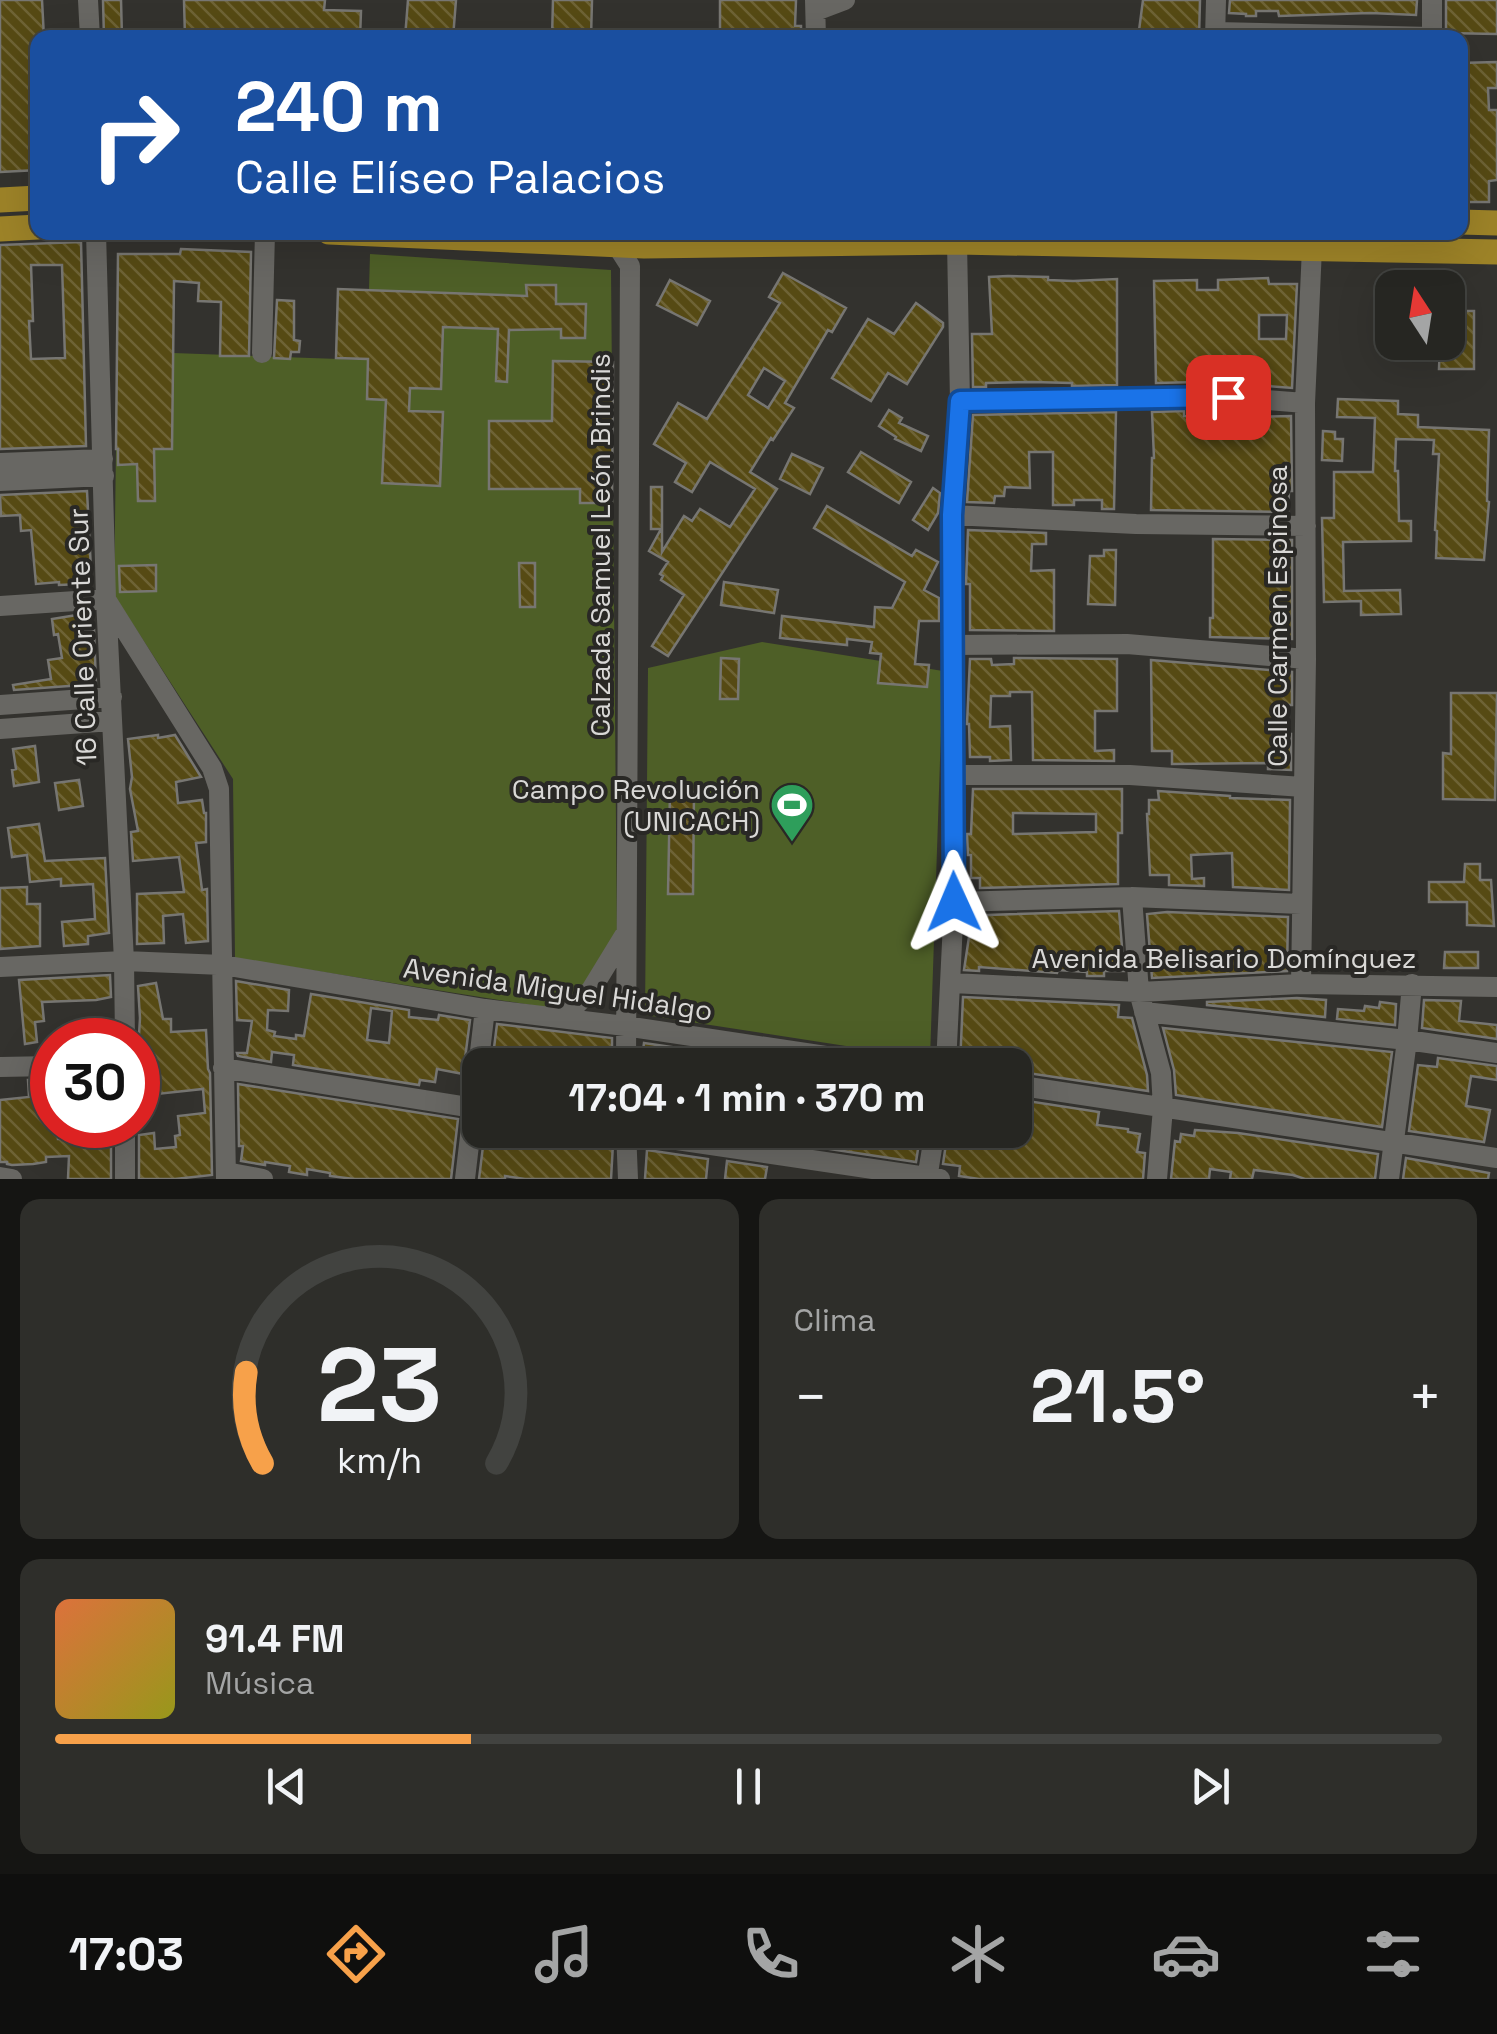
<!DOCTYPE html>
<html lang="es">
<meta charset="utf-8">
<style>
body{margin:0;font-family:"Space Grotesk",sans-serif;background:#2e2e2a;color:#f1f3f6;height:100vh;display:flex;flex-direction:column;font-size:38px;white-space:nowrap}
*{box-sizing:border-box;margin:0}
p{font-size:32px;color:#a4a5a5}
.icon{flex:none;width:55px;height:55px;fill:none;stroke:currentColor;stroke-width:2;stroke-linecap:round;stroke-linejoin:round}
.map{position:relative;height:1179px;overflow:hidden}
.side{display:flex;flex-direction:column;gap:20px;padding:20px;background:#151513;flex:1}
.side>*{flex:none}
.hud{position:absolute;left:30px;top:30px;width:1438px;height:210px;border-radius:20px;box-shadow:0 10px 40px #0002,0 0 0 2px #424340;background:#1a4fa0;color:#fff;overflow:hidden}
.needle{width:65px;rotate:348deg}
.controls{position:absolute;left:1375px;top:270px;display:grid;gap:20px}
.controls a{display:grid;place-items:center;width:90px;height:90px;border-radius:20px;background:#262622;box-shadow:0 10px 40px #0002,0 0 0 2px #424340;font-size:50px}
.speed{position:absolute;left:30px;top:1018px;display:flex;gap:20px;font-size:50px;font-weight:700;text-align:center}
.speed>*{display:grid;place-content:center;width:130px;height:130px;border-radius:50%;background:#262622;box-shadow:0 10px 40px #0002,0 0 0 2px #424340;line-height:1}
.speed .limit{border:15px solid #d22;background:#fff;color:#111}
.pin{position:absolute;display:grid;place-items:center;width:85px;height:85px;color:#fff;margin:-42px;border-radius:20px;box-shadow:0 5px 15px #0006}
.me{position:absolute;width:110px;margin:-55px;rotate:359deg;stroke-linejoin:round;filter:drop-shadow(0 0 8px #0008)}
.turn{display:flex;align-items:center;gap:35px;height:210px;padding:0 40px;font-size:45px}
.turn .icon{width:130px;height:130px;stroke-width:2.5}
.turn b{display:block;font-size:70px;line-height:85px}
.big{font-size:75px;font-weight:700;line-height:1.1}
.side .card{flex:1;display:flex;flex-direction:column;justify-content:center;gap:15px;min-width:0;padding:0 35px;border-radius:20px;background:#2e2e2a}
.side .dial{align-items:center;gap:0}
.dial svg{height:260px;overflow:visible;fill:none;stroke:#424340;stroke-width:7;stroke-linecap:round;text-anchor:middle}
.dial text{fill:#f1f3f6;stroke:none}
.song{display:flex;align-items:center;gap:30px}
.cover{width:120px;height:120px;border-radius:15px;background:linear-gradient(135deg,hsl(20 70% 55%),hsl(60 70% 35%))}
.played{height:10px;border-radius:5px;background:linear-gradient(90deg,#f7a14a 30%,#424340 30%)}
.keys{display:flex;justify-content:space-around;direction:ltr}
.heat{display:flex;justify-content:space-between;align-items:center;font-size:55px;direction:ltr}
.side .tiles{flex:1;display:grid;gap:20px;grid-template-columns:1fr 1fr}
.card:last-child{grid-column:span 2}
.trip{position:absolute;left:462px;top:1048px;width:570px;height:100px;border-radius:20px;background:#262622;box-shadow:0 10px 40px #0002,0 0 0 2px #424340;font-weight:700;line-height:100px;text-align:center}
.tabs{display:flex;height:160px;justify-content:space-around;align-items:center;background:#0f0f0e;color:#a4a5a5}
.tabs .icon{width:70px;height:70px}
.tabs .selected{color:#f7a14a}
.tabs b{font-size:45px;color:#f1f3f6}
.map>svg:first-child{display:block}
.pitch{fill:#4e5f27}
.building{fill:url(#building-back-hatch);stroke:#777672;stroke-width:2.5;fill-rule:evenodd}
.lines{fill:none;stroke-linecap:round;stroke-linejoin:round}
.minor{stroke:#686763;stroke-width:20}
.major{stroke:#9d8328;stroke-width:25}
.route-casing{stroke:#114b97;stroke-width:25}
.route{stroke:#1a73e8;stroke-width:18}
.labels{text-anchor:middle;dominant-baseline:central;stroke-width:8;stroke-linejoin:round;paint-order:stroke}
.street-label{font-size:28px;fill:#d9d8d6;stroke:#292825}
.poi-label{font-size:28px;fill:#d9d8d6;stroke:#292825;text-anchor:end}
</style>
<div class="map">
<svg width="1497" height="1179" viewBox="0 0 1497 1179">
<defs>
<pattern id="building-back-hatch" width="6" height="6" patternUnits="userSpaceOnUse" patternTransform="scale(2.5)"><rect width="6" height="6" fill="#564a14"/><path d="M-1 5l2 2M0 0l6 6M5-1l2 2" fill="none" stroke="#6e6335"/></pattern>
</defs>
<rect width="100%" height="100%" fill="#33322e"/>
<path class="pitch" d="M370,254L611,270L617,935L585,986L550,1008L235,958L233,779L114,595L116,449H172L173,353L367,360Z
M762,642L943,671L930,1059L645,1015L648,668Z"/>
<path class="building" d="M0,0H42L44,38H38V170L0,172Z
M103,0H121L122,38H104Z
M184,0H325L324,10L361,11L360,38H185Z
M408,0H456L453,38H405Z
M553,0H592L591,38H552Z
M720,0H796L795,26H801V38H720Z
M1143,0H1200L1199,38H1138Z
M1230,0H1417L1416,15L1370,13L1279,16L1278,11H1256V16H1246V14L1229,13Z
M1446,0H1497V34L1446,33Z
M1497,62V88H1488L1489,110H1497V180L1489,181V202H1460V63Z
M81,242L86,446L0,449V245ZM31,265H62L65,358L31,359L29,321H33Z
M181,249L251,252L249,356H220L221,302L198,301L199,283L174,281L172,449H154L155,501H138L137,464L118,465V449H116L118,254H180Z
M783,273L846,308L832,332L828,330L785,403L794,408L773,440L771,438L750,472L777,489L668,656L652,646L684,595L661,580L663,576L660,574L668,562L649,551L661,529H651V487H662V552L684,516L692,521L700,509L730,527L755,489L710,462L692,492L675,482L686,463L654,444L678,403L707,419L780,303L769,297ZM764,368L785,381L768,408L748,395Z
M1008,276L1048,277V280L1073,281L1117,279V385L1072,386V383L1032,382L986,383V387H973L972,334H992L989,277Z
M1268,278L1269,284H1297L1292,388L1241,384V381L1156,383L1154,281L1197,280V290H1218V280ZM1259,315H1287L1286,339H1259Z
M670,280L710,301L697,325L657,305Z
M526,285H556V304H586L585,338H561V329L509,330L507,382L496,381L498,329L443,327L441,389L410,388L409,411L443,412L440,486L382,483L386,400L367,399L368,359L336,358L338,289L527,296Z
M277,300L294,301V340L300,341L299,352H291L290,359L274,358Z
M916,303L943,323V327L907,384L888,373L871,401L832,378L868,319L894,334Z
M1448,311H1474V369H1439L1440,342H1448Z
M553,361L613,362L612,503H580V489H489V421H552Z
M1338,399L1398,401V414L1418,415V427L1489,430L1487,501L1489,502L1484,560L1436,558L1437,531L1435,530L1439,454H1433L1434,440L1396,439L1395,471H1398L1399,521H1411V541L1343,542L1344,591L1400,590L1401,614L1361,615V601L1324,602L1322,518H1334V472H1373L1375,418L1337,417Z
M889,410L902,418L899,423L928,436L921,451L895,439L896,437L879,426Z
M1184,411V416L1220,417V414L1238,415V412L1258,413L1257,417L1291,416L1292,491H1289L1288,512L1151,510L1152,458H1154L1152,412Z
M1116,412L1114,509H1102V500H1074V505H1053V452H1029L1030,488L1005,487L1004,496H995L994,503L967,502L973,415Z
M1323,431L1335,432V439H1343L1342,461L1322,460Z
M861,452L911,482L899,503L848,472Z
M792,454L823,468L810,494L780,479Z
M933,488L940,493L938,513L928,530L913,520Z
M87,491L91,570L80,571L81,584L59,585V582L36,584L31,530L21,531L20,515L1,516L0,495Z
M827,506L912,556L916,550L938,562L924,590L939,598V621H919L915,664L929,665L927,687L878,683L881,654L870,653L872,642L847,639V645L780,638L782,616L874,627L875,607L892,608L905,582L814,528Z
M968,530L1046,533V544H1032L1031,571L1054,570V631L970,630V584H966Z
M1213,539L1292,540V639L1210,637V618H1213Z
M1104,550H1116L1115,605L1088,604L1090,556H1104Z
M519,563H535V607H520Z
M156,565V591L120,592L119,566Z
M724,582L778,590L774,613L721,605Z
M77,615L79,631L94,630L96,684L14,690L13,685L51,679L48,660L62,658L58,634L54,635L52,619Z
M721,658L739,659L738,699H720Z
M1014,658L1117,659V711H1095V751L1114,750V761L1033,760L1032,692H1010V696H991L990,727L1010,726L1011,760L990,761V757H970L969,724H967L970,659H991L992,665L1014,664Z
M1151,660L1292,672V705H1275L1272,733L1291,734V770L1268,769V763L1172,764V751H1152Z
M1451,693H1497L1495,800L1443,799V753L1451,754Z
M158,735V738L175,735L201,777L176,782L178,803L202,800L204,813H206V842L196,843L202,890L207,889L208,941L186,943L183,914L163,916L164,943L137,944V894L184,892L179,857L133,861L131,832L138,831L130,789L132,777L128,739Z
M35,746L39,782L14,786L12,770L16,769L13,749Z
M79,780L83,806L59,810L55,783Z
M973,789H1122V833H1118V884L980,888V878H971V855H968L967,834H971ZM1013,813L1096,814V832L1013,834Z
M1158,791L1230,796V798L1290,800L1289,890L1233,887L1232,853L1191,855L1192,879L1204,878V886L1169,885V875H1150L1147,814H1149V800H1159Z
M670,792H694L693,894H668Z
M39,824L45,861L105,858L109,933L88,936V944L64,946L62,922L95,919L93,884L61,886V879L30,882L27,855L12,857L8,828Z
M1465,864H1480V880H1491L1494,926L1467,925V902H1429V882H1464Z
M27,887V904H40V946L0,949V888Z
M1119,911L1124,971H1104V976H1087V972L1058,970L1057,973L979,967V971L964,970L969,937L986,939L987,915Z
M1167,912L1288,917L1287,971L1152,978L1147,914Z
M1445,952H1478V968H1444Z
M110,975L111,997L96,1000L42,1002L44,1021L35,1022L37,1042L25,1044L19,980Z
M236,981L289,990L288,1011L268,1010L267,1030L275,1032L274,1036L296,1039V1035L304,1036L311,994L409,1010V1017L438,1020L439,1015L470,1020L463,1074L437,1069L435,1082L420,1080L419,1085L293,1065L294,1055L272,1052L271,1062L238,1056L237,1053H247L252,1021L237,1020ZM371,1008L392,1011L389,1043L367,1040Z
M156,983L163,1019H171V1032L206,1030L208,1069L210,1073L212,1175L175,1179H139V1135L154,1133L155,1149L176,1147L175,1136L180,1135L178,1116L205,1113L203,1089L148,1095L145,1073L142,1074L140,1052H138L140,1018L138,986Z
M963,997L1119,1005L1118,1017L1132,1018L1147,1075L1148,1091L1015,1071V1065H960Z
M1297,998L1326,1000L1325,1017L1207,1005V1002Z
M1424,1000L1461,1001L1459,1021L1497,1025V1039L1422,1028Z
M1380,1002L1396,1004L1395,1025L1337,1019L1338,1009L1364,1011L1365,1006L1379,1008Z
M497,1024L612,1038V1060L601,1059L600,1065L492,1064Z
M1163,1028L1392,1052L1382,1127L1176,1095L1174,1070Z
M644,1043L774,1062V1065H641Z
M1438,1058L1497,1066V1080L1471,1076L1466,1106L1490,1110L1484,1142L1409,1131L1418,1065L1437,1067Z
M28,1080H42L44,1105L52,1104V1125H57L58,1139H94L93,1132L101,1131V1128L111,1125V1179H68L69,1156L46,1157V1162L33,1164L12,1165L7,1164V1162H0V1100L29,1097Z
M238,1084L458,1119L451,1179H354L330,1176V1173L307,1169V1175L289,1172L290,1166L265,1162V1165L241,1161L243,1146H239Z
M1015,1099L1099,1112L1097,1125L1128,1129V1132L1140,1134L1137,1152L1145,1153L1143,1179H979L959,1176L960,1166L943,1164L948,1130H1015Z
M485,1130H557V1133L586,1137L585,1140H600L613,1144L611,1179H525L505,1176V1179H479Z
M732,1130H921L916,1162L731,1134Z
M1195,1130L1238,1133L1378,1154L1375,1179H1305L1293,1175L1254,1170L1252,1179H1230L1231,1172L1210,1169L1209,1179H1171L1175,1141L1180,1142L1181,1134L1194,1136Z
M647,1150L708,1159L706,1179H645Z
M1406,1158L1489,1173L1488,1179H1403Z
M727,1161L767,1167L765,1179H725Z"/>
<g class="lines">
<path class="minor" d="M88,0L90,38
M815,0L816,38
M1432,0V38
M816,11L845,0
M1216,32L1432,37
M1215,38L1216,0
M96,232L106,599L124,961L125,1040
M615,234L616,244L630,266L626,1065
M262,353L265,232
M960,401L1228,397L1305,403
M0,463L103,459
M0,481L104,476
M952,515L1136,524L1306,526
M107,601L212,768L219,789L226,1179
M0,606L106,599
M952,645L1127,644L1306,659
M0,705L112,697
M0,729L112,721
M953,775H1130L1303,787
M1132,897L1139,992L1161,1073L1163,1108L1157,1179
M954,902L1132,897L1301,904
M0,967L124,961L223,965L485,1009L625,1026L886,1065
M952,983L1139,992L1301,984L1497,987
M1301,984L1306,659L1305,403L1312,248
M1144,1012L1407,1040L1497,1053
M552,1017L576,1005L591,990L624,936
M946,1065L954,902L952,515L960,401L957,242
M0,1067L52,1066
M223,1068L480,1109
M1015,1085L1497,1158
M125,1125V1179
M609,1130L940,1179
M626,1130L628,1179
M226,1172L263,1179
M0,1177L12,1179
M465,1179L485,1009
M927,1179L935,1130
M1389,1179L1407,1040L1412,984"/>
<path class="major" d="M0,200L38,198
M1460,222L1497,223
M0,229L38,227
M329,232L644,246L957,242L1497,252"/>
</g>
<g class="lines">
<defs>
<path id="route" d="M954,902L952,515L960,401L1228,397"/>
</defs>
<use href="#route" class="route-casing"/>
<use href="#route" class="route"/>
</g>
<defs>
<symbol id="stadium-pin" viewBox="-11 -11 22 30"><path d="M0 17L-7.5 6A9.5 9.5 0 1 1 7.5 6Z" fill="#2e9e5b" stroke="#292825"/><path d="M0-5a6.5 5 0 1 0 0 10a6.5 5 0 1 0 0-10ZM-3.5-1.8h7v3.6h-7Z" fill="#fff"/></symbol>
</defs>
<g fill-rule="evenodd">
<use href="#stadium-pin" x="767" y="780" width="50" height="68"/>
</g>
<g class="labels">
<g class="street-label">
<text transform="translate(600 545) rotate(-90)">Calzada Samuel León Brindis</text>
<text transform="translate(1277 616) rotate(-90)">Calle Carmen Espinosa</text>
<text transform="translate(82 637) rotate(-92)">16 Calle Oriente Sur</text>
<text x="1224" y="958">Avenida Belisario Domínguez</text>
<text transform="translate(558 989) rotate(8)">Avenida Miguel Hidalgo</text>
</g>
<g class="poi-label">
<text x="760" y="789">Campo Revolución<tspan x="760" dy="32">(UNICACH)</tspan></text>
</g>
</g>
</svg>
<div class="controls">
<a><svg class="needle" viewBox="-14 -14 28 28"><path d="M0-13l5 13h-10z" fill="#e53935"/><path d="M0 13l5-13h-10z" fill="#a4a5a5"/></svg></a>
</div>
<div class="speed"><div class="limit">30</div></div>
<div class="pin" style="left:1228px;top:397px;background:#d93025"><svg class="icon" aria-label="arrive" viewBox="0 0 24 24"><path d="M6 21V4h12l-3 4 3 4H6"/></svg></div>
<svg class="me" style="left:954px;top:902px" viewBox="-20 -20 40 40"><path d="M0-17L14 15 0 8-14 15z" fill="#1a73e8" stroke="#fff" stroke-width="4"/></svg>
<div class="trip">17:04 · 1 min · 370 m</div>
<div class="hud">
<div class="turn"><svg class="icon" aria-label="right" viewBox="0 0 24 24"><path d="M7 20v-9h11M14 6l5 5-5 5"/></svg><div><b>240 m</b>Calle Elíseo Palacios</div></div>
</div>
</div>
<section class="side">
<div class="tiles">
<div class="card dial"><svg viewBox="0 0 100 80">
<path d="M14 69A42 42 0 1 1 86 69"/>
<path d="M14 69A42 42 0 0 1 9 41" stroke="#f7a14a"/>
<text x="50" y="56" font-size="32" font-weight="700">23</text>
<text x="50" y="72" font-size="11">km/h</text>
</svg></div>
<div class="card"><p>Clima</p>
<div class="heat"><a>−</a><b class="big">21.5°</b><a>+</a></div>
</div>
<div class="card">
<div class="song"><i class="cover"></i><div><b>91.4 FM</b><p>Música</p></div></div>
<div class="played"></div>
<div class="keys"><svg class="icon" aria-label="previous" viewBox="0 0 24 24"><path d="M18 5L8 12l10 7zM5 5v14"/></svg><svg class="icon" aria-label="pause" viewBox="0 0 24 24"><path d="M8 5v14M16 5v14"/></svg><svg class="icon" aria-label="next" viewBox="0 0 24 24"><path d="M6 5l10 7-10 7zM19 5v14"/></svg></div>
</div>
</div>
</section>
<nav class="tabs">
<b>17:03</b>
<svg class="icon selected" aria-label="directions" viewBox="0 0 24 24"><path d="M12 3l9 9-9 9-9-9zM9 14v-3h6M13 9l2 2-2 2"/></svg>
<svg class="icon" aria-label="music" viewBox="0 0 24 24"><path d="M9 18V5l10-2v13"/><circle cx="6" cy="18" r="3"/><circle cx="16" cy="16" r="3"/></svg>
<svg class="icon" aria-label="phone" viewBox="0 0 24 24"><path d="M5 4h4l2 5-3 2q2 4 5 5l2-3 5 2v4C11 20 4 13 5 4z"/></svg>
<svg class="icon" aria-label="climate" viewBox="0 0 24 24"><path d="M12 3v18M4 7l16 10M4 17L20 7"/></svg>
<svg class="icon" aria-label="car" viewBox="0 0 24 24"><path d="M5 17H2v-5l4-1 3-4h7l3 4 3 1v5h-3M9 17h6M6 11h13"/><circle cx="7" cy="17" r="2"/><circle cx="17" cy="17" r="2"/></svg>
<svg class="icon" aria-label="filters" viewBox="0 0 24 24"><path d="M4 7h16M4 17h16"/><circle cx="9" cy="7" r="2"/><circle cx="15" cy="17" r="2"/></svg>
</nav>
